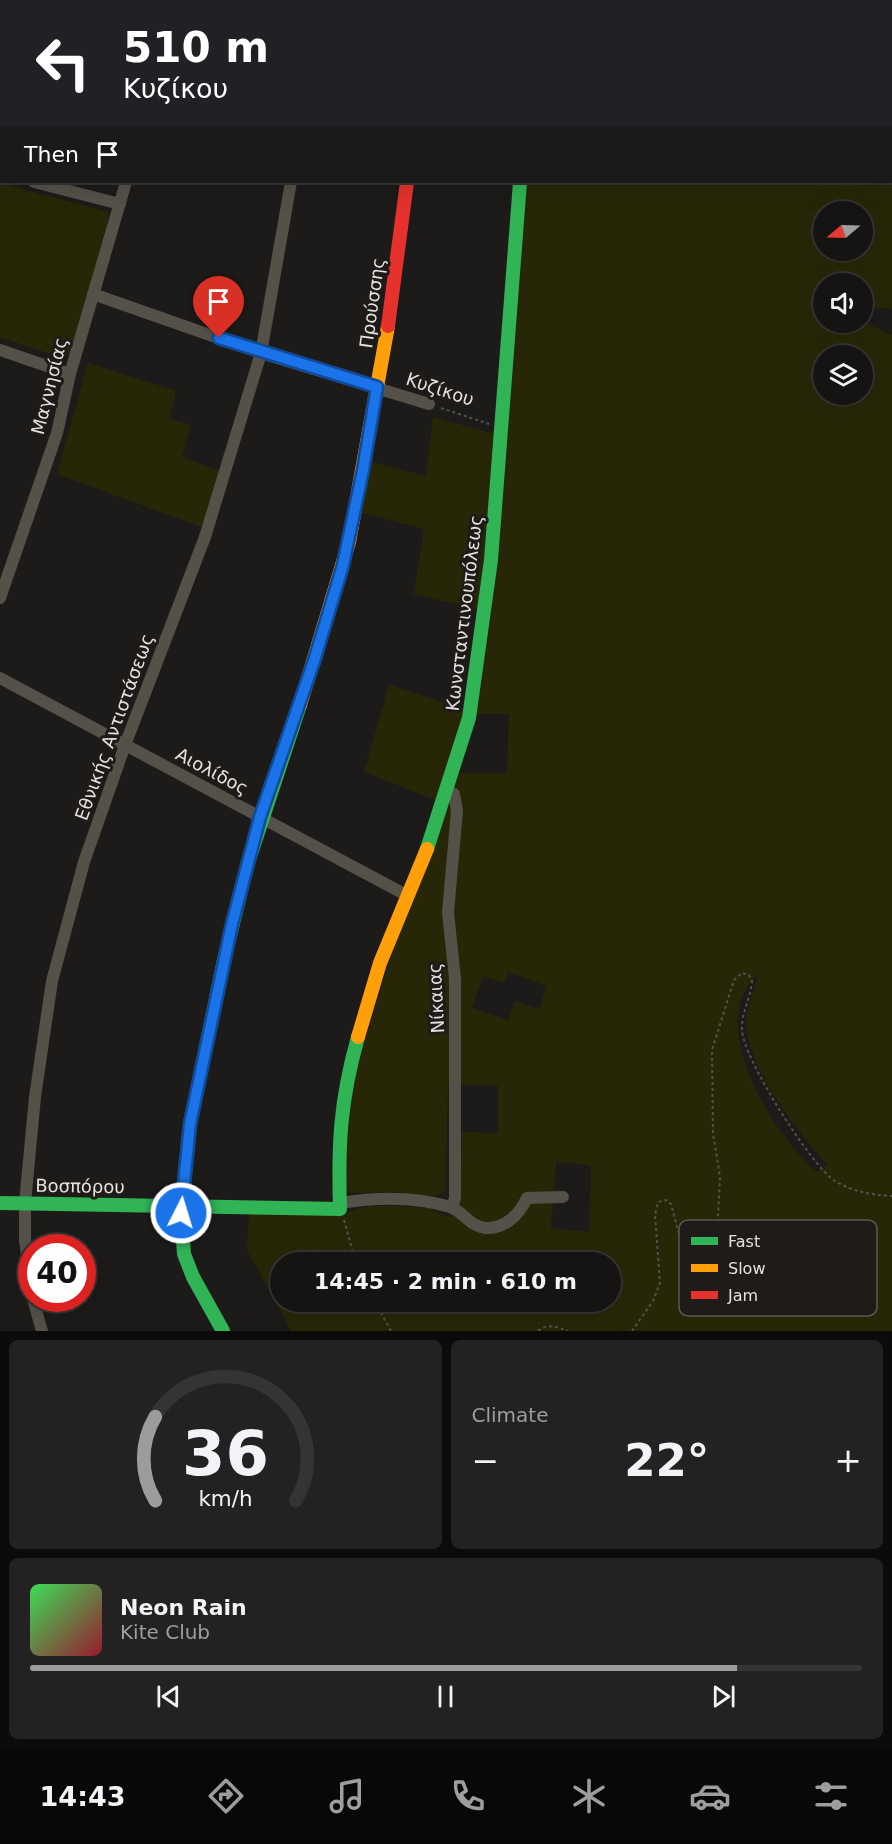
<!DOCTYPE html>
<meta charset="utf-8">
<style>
body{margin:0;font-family:"DejaVu Sans",sans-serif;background:#232121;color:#f1f3f6;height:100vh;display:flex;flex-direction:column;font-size:22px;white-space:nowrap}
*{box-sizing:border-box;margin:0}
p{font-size:20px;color:#9e9ea0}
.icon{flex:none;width:33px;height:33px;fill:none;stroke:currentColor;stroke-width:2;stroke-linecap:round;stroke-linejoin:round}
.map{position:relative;height:1331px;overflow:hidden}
.details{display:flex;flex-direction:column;gap:9px;padding:9px;background:#0c0b0a;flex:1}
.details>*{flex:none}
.banner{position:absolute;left:0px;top:0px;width:892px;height:183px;box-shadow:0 6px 24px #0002,0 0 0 2px #353333;background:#202124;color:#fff;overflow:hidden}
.needle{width:39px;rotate:251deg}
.tools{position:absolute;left:813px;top:201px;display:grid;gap:12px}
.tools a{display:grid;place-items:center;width:60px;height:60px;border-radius:50%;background:#161413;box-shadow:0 6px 24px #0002,0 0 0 2px #353333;font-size:30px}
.speed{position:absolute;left:18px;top:1234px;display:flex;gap:12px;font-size:30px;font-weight:700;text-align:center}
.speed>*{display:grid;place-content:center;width:78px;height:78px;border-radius:50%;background:#161413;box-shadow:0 6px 24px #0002,0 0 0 2px #353333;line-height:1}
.speed .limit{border:9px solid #d22;background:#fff;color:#111}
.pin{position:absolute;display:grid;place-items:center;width:51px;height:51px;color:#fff;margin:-62px -26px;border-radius:50% 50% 50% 0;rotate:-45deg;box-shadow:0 0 6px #0007}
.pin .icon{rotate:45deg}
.me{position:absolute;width:66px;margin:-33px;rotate:5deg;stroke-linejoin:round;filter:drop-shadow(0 0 4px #0008)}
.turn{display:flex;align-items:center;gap:21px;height:126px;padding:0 24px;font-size:27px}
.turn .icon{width:78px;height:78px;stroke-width:2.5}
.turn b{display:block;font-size:42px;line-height:51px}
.then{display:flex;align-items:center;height:57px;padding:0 24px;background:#0003;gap:12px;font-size:22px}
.big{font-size:45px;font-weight:600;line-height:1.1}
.details .card{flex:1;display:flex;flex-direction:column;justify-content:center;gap:9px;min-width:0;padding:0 21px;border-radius:9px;background:#232121}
.details .dial{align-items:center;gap:0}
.dial svg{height:156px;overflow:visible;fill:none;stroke:#353333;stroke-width:7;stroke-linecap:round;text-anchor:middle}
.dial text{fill:#f1f3f6;stroke:none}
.song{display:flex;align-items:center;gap:18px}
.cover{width:72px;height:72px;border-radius:9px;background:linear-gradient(135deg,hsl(130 70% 55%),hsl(350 70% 35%))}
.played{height:6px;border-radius:3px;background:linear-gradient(90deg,#9e9c9a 85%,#353333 85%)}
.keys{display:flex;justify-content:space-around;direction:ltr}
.heat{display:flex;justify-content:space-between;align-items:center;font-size:33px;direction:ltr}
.details .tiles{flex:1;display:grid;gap:9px;grid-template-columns:1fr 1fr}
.card:last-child{grid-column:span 2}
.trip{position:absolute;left:270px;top:1252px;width:351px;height:60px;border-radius:30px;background:#161413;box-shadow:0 6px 24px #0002,0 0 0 2px #353333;font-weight:600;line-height:60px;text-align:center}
.tab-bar{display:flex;height:96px;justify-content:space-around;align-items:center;background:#090808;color:#9e9ea0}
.tab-bar .icon{width:42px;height:42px}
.tab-bar .selected{color:#9e9c9a}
.tab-bar b{font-size:27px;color:#f1f3f6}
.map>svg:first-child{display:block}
.green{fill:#272708;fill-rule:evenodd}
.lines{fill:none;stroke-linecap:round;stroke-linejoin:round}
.path{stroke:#54514b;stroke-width:2;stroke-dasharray:3 3;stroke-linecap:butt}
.street{stroke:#555048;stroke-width:12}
.fast{stroke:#30b455;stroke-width:14}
.slow{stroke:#ff9f0a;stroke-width:14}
.jam{stroke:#e5322d;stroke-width:14}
.route-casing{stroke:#114b97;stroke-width:15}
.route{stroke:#1a73e8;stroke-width:10}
.labels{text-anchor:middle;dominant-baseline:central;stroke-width:6;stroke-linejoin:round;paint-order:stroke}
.street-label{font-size:18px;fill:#e4e2e0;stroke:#1e1b18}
.key{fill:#1e1b18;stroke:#595754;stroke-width:1.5}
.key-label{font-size:16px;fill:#e4e2e0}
</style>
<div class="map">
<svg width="892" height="1331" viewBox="0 0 892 1331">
<rect width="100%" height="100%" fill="#1d1b19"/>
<path class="green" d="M477,0H892V309L863,307L862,284H824V322L863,321L892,335V1331H291L247,1250L249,1212L345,1213L369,1206H398L428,1208L449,1217C463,1190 461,1162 462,1132L498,1133V1086L448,1085L445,1192L429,1199L401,1192L351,1193L343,1189L345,1106L438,801L364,772L389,685L465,709L459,773H507L509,714H476L480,610L414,594L424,529L362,513L372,462L426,476L433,417L507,437L525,182H891V2ZM824,212H862V250H824ZM824,356H862V394H824ZM508,972L547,986L539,1009L515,1001L508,1020L472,1008L483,976L504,983ZM759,973C756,987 748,1003 747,1017C742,1064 798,1131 827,1165L817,1172C773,1135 702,1022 759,973ZM556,1161L591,1166L589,1232L551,1228ZM280,1263H610V1302H280Z
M0,183L109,212L104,240L69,356H56L0,337Z
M88,363L176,391L169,419L191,425L182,457L220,471L204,528L57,474Z"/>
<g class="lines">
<path class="path" d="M441,408L489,424
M344,1220L356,1263
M375,1302L391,1331
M538,1331C548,1323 557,1327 568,1331
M632,1331L653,1301L660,1283L655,1215L658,1202L666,1200L671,1204L682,1245L696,1270L740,1298C754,1299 758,1293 759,1279L724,1242L718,1216L720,1177L713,1133L712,1050L734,980L742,973L749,975L752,981C751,998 741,1013 742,1030C743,1058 811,1166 835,1181C854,1192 871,1195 892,1196"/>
<path class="street" d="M151,2V0
M309,2V0
M422,2V0
M530,2V0
M0,172L2,173
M34,182L120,204
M93,294L261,353L429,404
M0,350L70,374
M0,598L57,433L70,374L126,182
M0,678L408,896
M447,790L454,794L457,811L448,912L455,979V1198L452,1208
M340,1203C377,1197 414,1196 450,1207C463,1211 469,1226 485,1228C505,1229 519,1215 527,1198L563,1197
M32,1294L25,1240V1203L35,1097L52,981L84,862L125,745L205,537L261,353L291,182
M33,1299L42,1331"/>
<path class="fast" d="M427,849L469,718L491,560L520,182
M0,1203L340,1209C338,1144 340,1101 358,1037
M223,1331L193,1277L184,1254L181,1213L190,1124L224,960L247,866L300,705"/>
<path class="slow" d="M300,705L349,542L388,326
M358,1037L380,963L427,849"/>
<path class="jam" d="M388,326L407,182"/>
</g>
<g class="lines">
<defs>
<path id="route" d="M181,1213L190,1124L232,924L260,817L314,661L343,565L363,470L377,387L219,338"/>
</defs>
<use href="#route" class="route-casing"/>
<use href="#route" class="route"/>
</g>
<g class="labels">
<g class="street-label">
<text transform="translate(372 303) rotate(-82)">Προύσσης</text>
<text transform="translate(49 386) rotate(-76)">Μαγνησίας</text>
<text transform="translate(440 389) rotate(18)">Κυζίκου</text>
<text transform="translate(464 613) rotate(-83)">Κωνσταντινουπόλεως</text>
<text transform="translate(114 727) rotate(-70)">Εθνικής Αντιστάσεως</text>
<text transform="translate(212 771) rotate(28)">Αιολίδος</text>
<text transform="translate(436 998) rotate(-93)">Νίκαιας</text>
<text transform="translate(80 1186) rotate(1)">Βοσπόρου</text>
</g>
</g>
<rect x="679" y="1220" width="198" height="96" rx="9" class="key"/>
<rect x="691" y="1237" width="27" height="8" fill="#30b455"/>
<rect x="691" y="1264" width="27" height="8" fill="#ff9f0a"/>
<rect x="691" y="1291" width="27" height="8" fill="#e5322d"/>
<g class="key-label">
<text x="728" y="1247">Fast</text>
<text x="728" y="1274">Slow</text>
<text x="728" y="1301">Jam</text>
</g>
</svg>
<div class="tools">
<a><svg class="needle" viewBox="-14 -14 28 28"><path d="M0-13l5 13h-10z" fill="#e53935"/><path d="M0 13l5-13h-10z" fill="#9e9ea0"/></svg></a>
<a><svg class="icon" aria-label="sound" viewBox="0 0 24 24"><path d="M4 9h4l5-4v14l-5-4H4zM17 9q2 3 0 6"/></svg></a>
<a><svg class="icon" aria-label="layers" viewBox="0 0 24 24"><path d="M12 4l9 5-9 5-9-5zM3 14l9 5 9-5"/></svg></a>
</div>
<div class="speed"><div class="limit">40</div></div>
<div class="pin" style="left:219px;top:338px;background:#d93025"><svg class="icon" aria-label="arrive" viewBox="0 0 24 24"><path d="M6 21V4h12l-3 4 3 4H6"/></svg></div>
<svg class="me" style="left:181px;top:1213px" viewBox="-20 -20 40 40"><circle r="17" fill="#1a73e8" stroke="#fff" stroke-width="3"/><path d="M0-11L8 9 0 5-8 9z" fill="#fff"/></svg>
<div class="trip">14:45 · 2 min · 610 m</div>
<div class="banner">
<div class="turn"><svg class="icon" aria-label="left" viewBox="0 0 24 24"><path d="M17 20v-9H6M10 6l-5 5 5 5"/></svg><div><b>510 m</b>Κυζίκου</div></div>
<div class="then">Then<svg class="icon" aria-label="arrive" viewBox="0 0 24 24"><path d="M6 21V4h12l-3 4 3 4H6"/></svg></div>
</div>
</div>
<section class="details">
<div class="tiles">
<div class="card dial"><svg viewBox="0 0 100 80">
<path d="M14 69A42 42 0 1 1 86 69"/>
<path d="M14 69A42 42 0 0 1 14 26" stroke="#9e9c9a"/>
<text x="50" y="56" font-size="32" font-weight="700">36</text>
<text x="50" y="72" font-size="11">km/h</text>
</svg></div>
<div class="card"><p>Climate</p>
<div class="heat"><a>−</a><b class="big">22°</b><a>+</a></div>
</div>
<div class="card">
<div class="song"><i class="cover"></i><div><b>Neon Rain</b><p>Kite Club</p></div></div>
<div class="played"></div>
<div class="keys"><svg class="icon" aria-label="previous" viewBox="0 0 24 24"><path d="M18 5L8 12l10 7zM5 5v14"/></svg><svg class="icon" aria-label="pause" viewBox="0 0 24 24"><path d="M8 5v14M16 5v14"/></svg><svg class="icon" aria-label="next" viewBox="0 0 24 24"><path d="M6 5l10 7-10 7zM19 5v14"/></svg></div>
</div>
</div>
</section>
<nav class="tab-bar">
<b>14:43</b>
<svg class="icon selected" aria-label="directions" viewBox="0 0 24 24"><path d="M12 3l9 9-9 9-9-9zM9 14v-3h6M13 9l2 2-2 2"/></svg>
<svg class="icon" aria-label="music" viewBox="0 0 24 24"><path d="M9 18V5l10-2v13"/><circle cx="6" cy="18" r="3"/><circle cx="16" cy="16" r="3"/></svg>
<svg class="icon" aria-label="phone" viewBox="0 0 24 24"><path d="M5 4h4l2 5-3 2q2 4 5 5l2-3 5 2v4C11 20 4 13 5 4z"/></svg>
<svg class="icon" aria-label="climate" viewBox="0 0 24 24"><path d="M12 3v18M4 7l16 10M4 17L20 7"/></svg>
<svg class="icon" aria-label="car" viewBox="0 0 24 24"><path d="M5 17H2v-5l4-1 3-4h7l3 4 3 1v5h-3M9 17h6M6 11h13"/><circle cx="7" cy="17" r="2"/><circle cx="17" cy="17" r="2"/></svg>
<svg class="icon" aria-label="filters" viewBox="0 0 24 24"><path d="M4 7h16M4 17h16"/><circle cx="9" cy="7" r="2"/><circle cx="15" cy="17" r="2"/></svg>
</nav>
